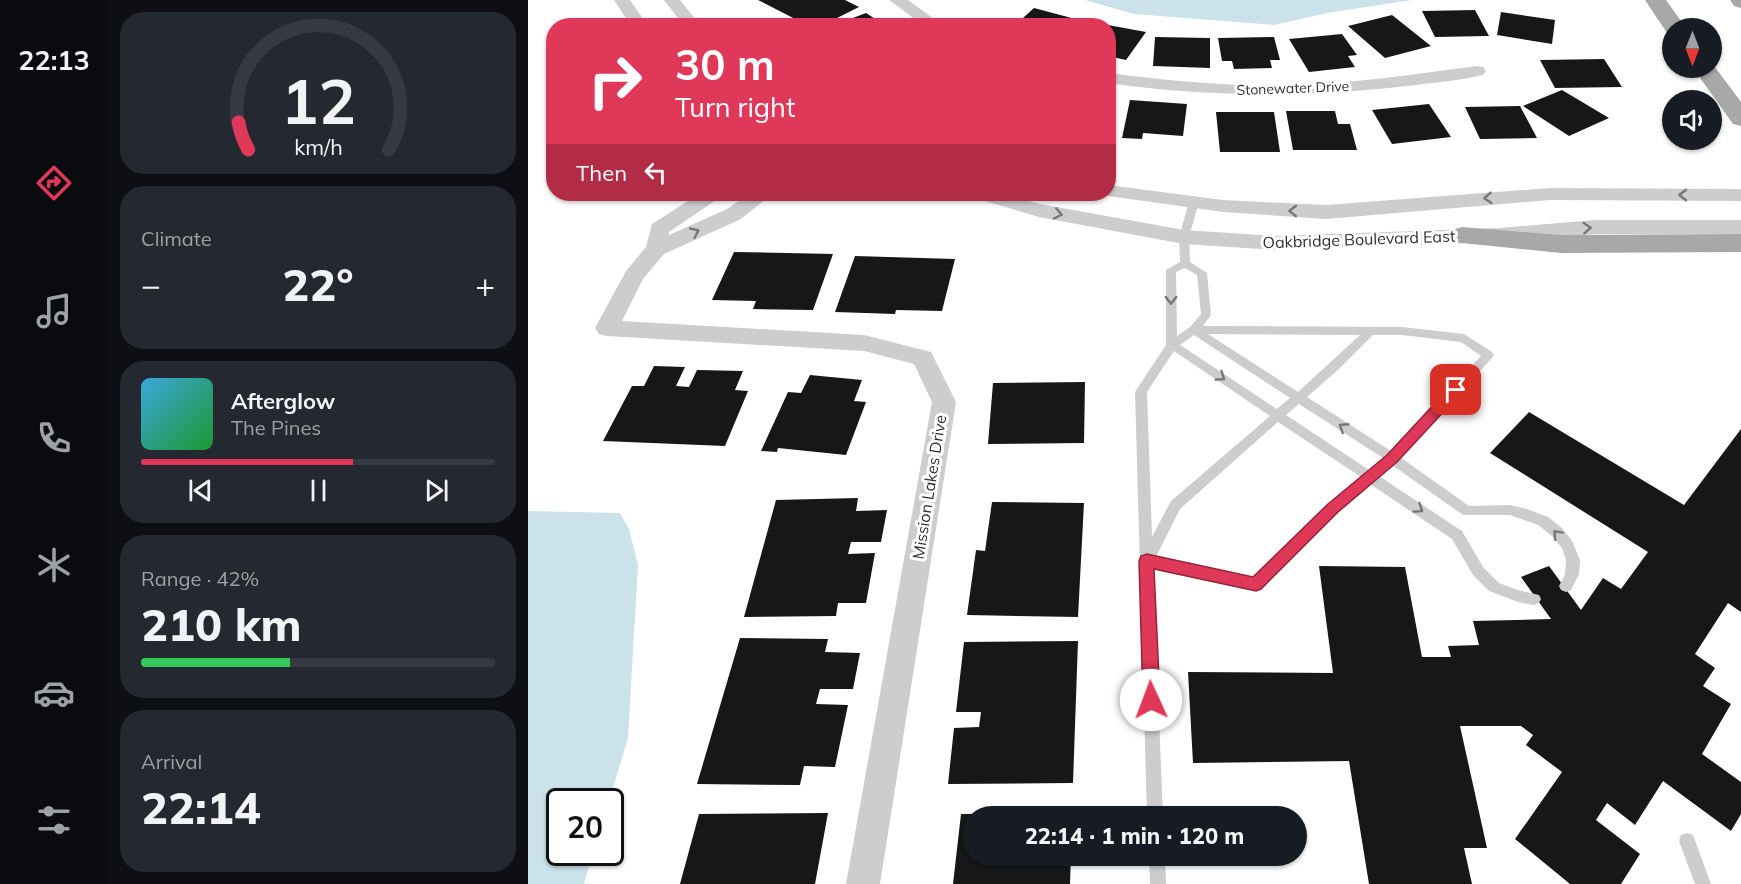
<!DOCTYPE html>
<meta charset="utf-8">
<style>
body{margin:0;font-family:Mulish,sans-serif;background:#242831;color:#f1f3f6;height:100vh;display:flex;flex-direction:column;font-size:22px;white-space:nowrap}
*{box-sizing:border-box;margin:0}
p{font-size:20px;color:#9ea1a6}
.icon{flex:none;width:33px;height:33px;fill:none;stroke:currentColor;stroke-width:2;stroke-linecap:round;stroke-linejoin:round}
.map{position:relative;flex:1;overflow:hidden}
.side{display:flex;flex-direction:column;gap:12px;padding:12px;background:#0d0f14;width:420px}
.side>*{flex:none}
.hud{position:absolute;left:18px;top:18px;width:570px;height:183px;border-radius:24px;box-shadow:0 2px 4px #0004;background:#e03858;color:#fff;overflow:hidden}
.needle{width:39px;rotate:180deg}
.tools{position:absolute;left:1134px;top:18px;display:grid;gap:12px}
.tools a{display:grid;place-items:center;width:60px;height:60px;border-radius:50%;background:#171b24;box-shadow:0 2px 4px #0004;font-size:30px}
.speed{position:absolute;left:18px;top:788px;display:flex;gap:12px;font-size:30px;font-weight:700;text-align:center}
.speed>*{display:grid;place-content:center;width:78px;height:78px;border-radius:50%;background:#171b24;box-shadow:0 2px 4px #0004;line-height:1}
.speed .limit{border:3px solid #111;border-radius:9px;background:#fff;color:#111}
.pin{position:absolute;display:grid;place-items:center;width:51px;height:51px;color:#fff;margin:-26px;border-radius:12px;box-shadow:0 3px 9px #0006}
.me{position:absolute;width:66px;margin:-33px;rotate:358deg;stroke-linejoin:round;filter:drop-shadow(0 0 4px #0008)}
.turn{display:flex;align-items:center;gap:21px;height:126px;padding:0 30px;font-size:27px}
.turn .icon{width:78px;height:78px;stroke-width:2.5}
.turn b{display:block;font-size:42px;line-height:51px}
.then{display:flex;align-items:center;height:57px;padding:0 30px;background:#0003;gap:12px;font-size:22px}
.big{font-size:45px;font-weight:800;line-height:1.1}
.side .widget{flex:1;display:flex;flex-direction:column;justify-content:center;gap:9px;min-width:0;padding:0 21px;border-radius:24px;background:#242831}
.side .dial{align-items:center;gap:0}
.dial svg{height:156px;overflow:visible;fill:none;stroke:#363941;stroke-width:7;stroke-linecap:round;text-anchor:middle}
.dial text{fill:#f1f3f6;stroke:none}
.song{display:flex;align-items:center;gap:18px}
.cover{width:72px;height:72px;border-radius:9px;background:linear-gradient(135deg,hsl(200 70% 55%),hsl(130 70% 35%))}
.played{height:6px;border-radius:3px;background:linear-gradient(90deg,#e03858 60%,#363941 60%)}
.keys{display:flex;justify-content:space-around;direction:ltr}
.heat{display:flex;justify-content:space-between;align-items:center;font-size:33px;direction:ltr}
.charge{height:9px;border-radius:4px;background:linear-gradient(90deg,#34c759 42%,#363941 0)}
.trip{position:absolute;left:434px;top:806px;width:345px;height:60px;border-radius:30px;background:#171b24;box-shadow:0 2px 4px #0004;font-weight:800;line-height:60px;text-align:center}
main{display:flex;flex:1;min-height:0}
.tabs{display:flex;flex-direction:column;width:108px;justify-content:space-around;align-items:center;background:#090b0e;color:#9ea1a6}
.tabs .icon{width:42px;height:42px}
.tabs .selected{color:#e03858}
.tabs b{font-size:27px;color:#f1f3f6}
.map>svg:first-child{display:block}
.water{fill:#cbe2eb}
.building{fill:#171717}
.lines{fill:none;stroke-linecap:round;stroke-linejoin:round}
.service{fill:#cdcdcd;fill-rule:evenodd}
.minor{fill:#cdcdcd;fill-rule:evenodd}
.primary{fill:#a8a8a8;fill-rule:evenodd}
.oneway{stroke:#777}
.route{fill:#e03858;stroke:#922439;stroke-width:1.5}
.labels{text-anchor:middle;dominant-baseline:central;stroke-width:6;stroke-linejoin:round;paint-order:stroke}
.far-street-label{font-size:14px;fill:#303030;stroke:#fff}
.street-label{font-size:16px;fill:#303030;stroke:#fff}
</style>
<main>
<nav class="tabs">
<b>22:13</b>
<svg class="icon selected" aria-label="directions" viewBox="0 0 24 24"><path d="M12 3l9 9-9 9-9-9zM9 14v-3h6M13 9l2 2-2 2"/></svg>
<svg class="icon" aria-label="music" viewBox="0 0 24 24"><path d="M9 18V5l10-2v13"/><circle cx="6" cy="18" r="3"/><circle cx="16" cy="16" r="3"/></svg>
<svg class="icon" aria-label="phone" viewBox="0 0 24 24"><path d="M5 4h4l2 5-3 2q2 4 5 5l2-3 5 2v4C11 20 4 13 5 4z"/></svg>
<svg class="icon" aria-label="climate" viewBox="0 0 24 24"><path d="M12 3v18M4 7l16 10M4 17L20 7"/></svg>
<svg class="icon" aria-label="car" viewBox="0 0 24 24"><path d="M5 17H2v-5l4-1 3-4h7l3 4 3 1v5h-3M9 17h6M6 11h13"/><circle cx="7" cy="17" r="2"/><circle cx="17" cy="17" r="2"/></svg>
<svg class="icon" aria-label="filters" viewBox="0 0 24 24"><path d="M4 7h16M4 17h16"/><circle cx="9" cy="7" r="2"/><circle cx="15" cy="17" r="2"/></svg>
</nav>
<section class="side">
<div class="widget dial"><svg viewBox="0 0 100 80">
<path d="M14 69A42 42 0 1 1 86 69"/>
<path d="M14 69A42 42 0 0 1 9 55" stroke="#e03858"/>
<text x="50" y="56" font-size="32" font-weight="700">12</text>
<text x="50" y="72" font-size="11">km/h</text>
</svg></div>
<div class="widget"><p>Climate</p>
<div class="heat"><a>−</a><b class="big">22°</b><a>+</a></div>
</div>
<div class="widget">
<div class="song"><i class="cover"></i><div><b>Afterglow</b><p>The Pines</p></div></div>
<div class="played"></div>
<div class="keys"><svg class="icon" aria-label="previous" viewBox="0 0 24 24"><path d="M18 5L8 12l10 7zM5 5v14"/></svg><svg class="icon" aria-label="pause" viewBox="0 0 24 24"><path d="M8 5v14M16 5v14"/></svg><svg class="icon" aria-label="next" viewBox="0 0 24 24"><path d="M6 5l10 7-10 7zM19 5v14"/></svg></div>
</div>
<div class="widget"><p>Range · 42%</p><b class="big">210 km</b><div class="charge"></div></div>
<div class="widget"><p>Arrival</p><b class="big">22:14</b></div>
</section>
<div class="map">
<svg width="1213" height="884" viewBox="0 0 1213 884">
<rect width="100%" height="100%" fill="#fff"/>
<path class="water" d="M557,0H884L799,13L746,25L606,14Z
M0,511L92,513L101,529L110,565L100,738L81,801H32V852H65L56,884H0Z"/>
<path class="building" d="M230,0H317L331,7L293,26H263L271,21Z
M506,8L551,20L545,26H486Z
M947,10L961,36L907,37L894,11Z
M973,12L1027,20L1024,44L969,35Z
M338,13L358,26H306V25Z
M864,15L903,46L857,58L820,26Z
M580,25L618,32L598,60L580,56Z
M814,34L829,55L820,56L827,67L781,72L761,39Z
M627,37L682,38V68L625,66Z
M746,37L752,60H742L744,68L706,69L704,61H694L690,38Z
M1076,59L1094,87L1027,88L1012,60Z
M1034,90L1081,118L1041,136L995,106Z
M602,100L659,104L655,136L615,133L614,139L594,138Z
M901,104L923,137L864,144L844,110Z
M992,106L1009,138L952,139L937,107Z
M758,111H807L810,124H822L829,150H765Z
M688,112H746L752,152H692Z
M206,252L305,254L285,310L225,309L228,301L184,300Z
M327,256L427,259L414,311L368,310L367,314L307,312Z
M126,366L157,367L148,386L161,387L169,370L215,371L207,390L220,391L197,446L75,441L104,386H116Z
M282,375L334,380L326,401L338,402L318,455L250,448L249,452L233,451L260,392L273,393Z
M557,382L556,443L460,444L465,383Z
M1001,412L1156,505L1213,429V612L1200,603L1167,654L1187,668L1175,686L1203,704L1174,754L1213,782V814L1203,831L1135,781L1107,825L1079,803L1068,820L1112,854L1093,884H1042L987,839L1034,772L998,745L1005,735L993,726H932L959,848H936L944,884H841L821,761L665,763L660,672L805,673L791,566L877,567L894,657H923L920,646L951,645L945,621L1023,619L993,577L1021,566L1053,610L1075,578L1093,589L1120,552L962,453Z
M330,498L328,511L359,510L353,542H323L320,554L347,553L338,603H310L308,616L216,617L248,500Z
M464,502L556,503L550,617L439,615L448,550L457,551Z
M212,638L300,639L297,652L332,653L325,689H292L288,704L320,705L307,767L276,766L272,785L169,784Z
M550,641L545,783L420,784L426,728L451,727L453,712H428L436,642Z
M300,813L287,884H152L171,814Z
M544,813V816H444V855H543L542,884H425L433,814Z"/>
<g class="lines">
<path class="service" d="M666,199L671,202L661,237L662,262L679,273L683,315L675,326L874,327L936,334L964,352L966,355L964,358L872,457L941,506L982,505L999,509L1020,517L1034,528L1044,541L1052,560L1051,574L1043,590L1038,592L1033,590L1031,586L1037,574L1038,560L1034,548L1024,536L1010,525L982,515H935L864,465L851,476L934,531L955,567L971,583L990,590L1011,595L1013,599L1011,603L1006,605L990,602L961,591L945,575L924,539L842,484L809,512L733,588L728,590L625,568L635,816H619L607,392L638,345V270L652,262L651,237L661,202ZM657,268L669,275L673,314L662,327L649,336L648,272ZM680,334L832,335L770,392ZM666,335L762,398L749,409L652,345ZM845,335H874L933,342L953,356L863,451L779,397L811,369ZM646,351L742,416L643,501L624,537L619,392ZM771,404L855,458L841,470L758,415ZM750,422L833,477L801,504L726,578L628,557L652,509Z
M1159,833L1165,835L1183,884H1167L1151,841L1153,835Z
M621,855H637L638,884H622Z"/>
<path class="minor" d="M86,0H102L120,26H103Z
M136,0H152L173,26H156Z
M361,0H380L416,26H396Z
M949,66L955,67L958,71L955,75C930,81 903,83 878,86C778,98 680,97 580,83V73C642,81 705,87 767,85C828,83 889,74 949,66Z
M580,185L695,200L798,205L1022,188L1213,189V201L1022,200L798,219L695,212L573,195L572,194H580Z
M171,194H194L191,198L141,232V235L199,209L221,194H244L213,219L136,254L115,279L94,321L336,335L403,352L428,402L352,884H318L404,402L386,364L336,351L79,336L71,334L67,328L98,271L118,247L124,224Z
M444,194H475L512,204L656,230L746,236L971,228L1067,220H1213V234H1067L971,242L746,250L656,244L511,217L447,198Z"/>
<path class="primary" d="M1117,0H1138L1158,28H1144V34L1139,33Z
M1202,0H1213V8L1206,6Z
M1184,63L1213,102V126L1205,124L1165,68H1184Z
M934,227L1033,235L1213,234V252L1033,253L924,242L920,236L924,230Z"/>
</g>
<defs><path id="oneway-chevron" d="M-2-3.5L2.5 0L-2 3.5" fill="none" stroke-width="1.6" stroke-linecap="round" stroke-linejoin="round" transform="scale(1.5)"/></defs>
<g class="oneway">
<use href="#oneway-chevron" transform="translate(1155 195) rotate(180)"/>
<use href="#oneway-chevron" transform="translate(960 198) rotate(176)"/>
<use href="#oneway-chevron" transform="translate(765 211) rotate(-179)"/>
<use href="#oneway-chevron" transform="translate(530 214) rotate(12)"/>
<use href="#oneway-chevron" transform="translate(1059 228) rotate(-4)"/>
<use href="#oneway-chevron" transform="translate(167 232) rotate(-25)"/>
<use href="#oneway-chevron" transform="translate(643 300) rotate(90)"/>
<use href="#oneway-chevron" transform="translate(693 377) rotate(34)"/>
<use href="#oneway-chevron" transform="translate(815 427) rotate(-147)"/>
<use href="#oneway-chevron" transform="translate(891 509) rotate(34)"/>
<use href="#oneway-chevron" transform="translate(1029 534) rotate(-133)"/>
</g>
<path class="route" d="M928,385L935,390L933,393L869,462L810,512L733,589L728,591L626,569L632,700L629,706L623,708L618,706L615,700L611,561L613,556L619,554L725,577L800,504L859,455L923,386Z"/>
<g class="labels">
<g class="far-street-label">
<text transform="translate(765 88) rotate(-2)">Stonewater Drive</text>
</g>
<g class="street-label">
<text transform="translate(831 239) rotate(-2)">Oakbridge Boulevard East</text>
<text transform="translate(401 487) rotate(-81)">Mission Lakes Drive</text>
</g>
</g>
</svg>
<div class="tools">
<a><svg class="needle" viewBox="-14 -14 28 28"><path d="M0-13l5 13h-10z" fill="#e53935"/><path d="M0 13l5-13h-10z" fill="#9ea1a6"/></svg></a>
<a><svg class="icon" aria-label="sound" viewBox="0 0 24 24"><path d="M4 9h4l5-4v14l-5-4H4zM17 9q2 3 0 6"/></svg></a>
</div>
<div class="speed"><div class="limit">20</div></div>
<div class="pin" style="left:928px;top:390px;background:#d93025"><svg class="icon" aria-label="arrive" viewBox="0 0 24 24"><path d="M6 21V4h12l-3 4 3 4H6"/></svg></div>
<svg class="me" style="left:623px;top:700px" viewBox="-20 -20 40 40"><circle r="19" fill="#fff"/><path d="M0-13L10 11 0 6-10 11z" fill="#e03858"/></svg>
<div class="trip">22:14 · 1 min · 120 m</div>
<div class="hud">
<div class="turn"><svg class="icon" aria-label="right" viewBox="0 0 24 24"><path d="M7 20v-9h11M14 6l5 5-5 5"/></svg><div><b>30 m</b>Turn right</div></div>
<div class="then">Then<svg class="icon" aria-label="left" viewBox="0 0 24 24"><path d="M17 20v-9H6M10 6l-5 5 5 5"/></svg></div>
</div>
</div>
</main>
